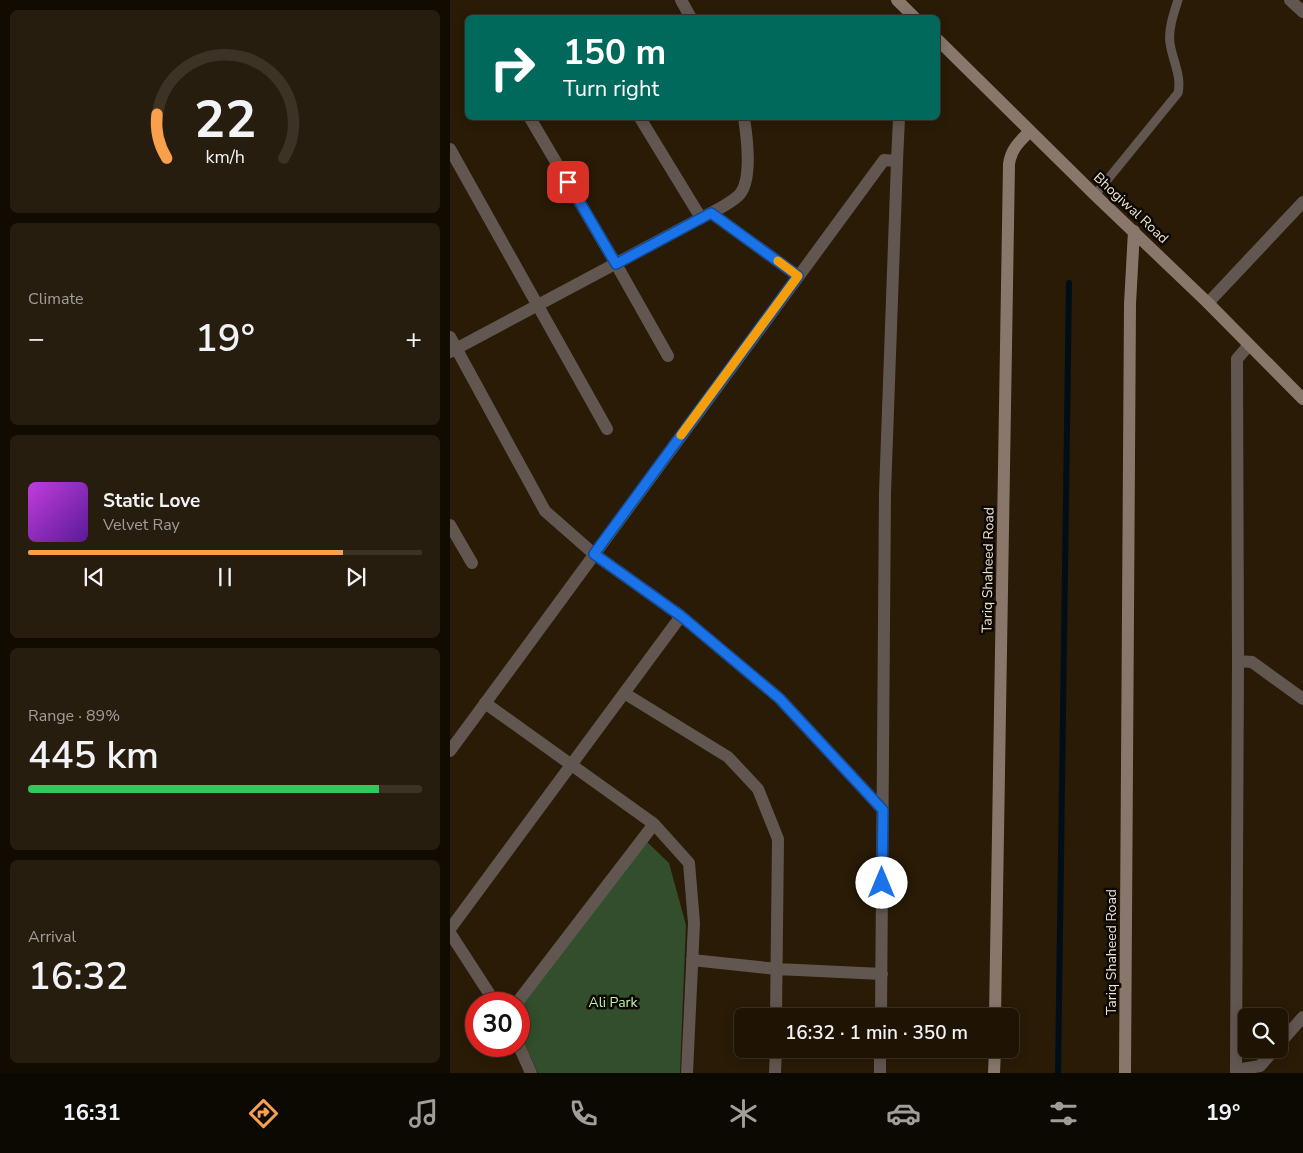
<!DOCTYPE html>
<meta charset="utf-8">
<style>
body{margin:0;font-family:"Nunito Sans",sans-serif;background:#271d0e;color:#f1f3f6;height:100vh;display:flex;flex-direction:column;font-size:19px;white-space:nowrap}
*{box-sizing:border-box;margin:0}
p{font-size:16px;color:#a19e9a}
.icon{flex:none;width:28px;height:28px;fill:none;stroke:currentColor;stroke-width:2;stroke-linecap:round;stroke-linejoin:round}
.map{position:relative;flex:1;overflow:hidden}
.drawer{display:flex;flex-direction:column;gap:10px;padding:10px;background:#110b02;width:450px}
.drawer>*{flex:none}
.top-card{position:absolute;left:15px;top:15px;width:475px;height:105px;border-radius:8px;box-shadow:0 2px 12px #0003,0 0 0 1px #3c3326;background:#00695c;color:#fff;overflow:hidden}
.controls{position:absolute;left:788px;top:1008px;display:grid;gap:10px}
.controls a{display:grid;place-items:center;width:50px;height:50px;border-radius:8px;background:#1f1404;box-shadow:0 2px 12px #0003,0 0 0 1px #3c3326;font-size:25px}
.speed{position:absolute;left:15px;top:992px;display:flex;gap:10px;font-size:25px;font-weight:700;text-align:center}
.speed>*{display:grid;place-content:center;width:65px;height:65px;border-radius:50%;background:#1f1404;box-shadow:0 2px 12px #0003,0 0 0 1px #3c3326;line-height:1}
.speed .limit{border:8px solid #d22;background:#fff;color:#111}
.pin{position:absolute;display:grid;place-items:center;width:42px;height:42px;color:#fff;margin:-21px;border-radius:10px;box-shadow:0 2px 8px #0006}
.me{position:absolute;width:55px;margin:-28px;rotate:0deg;stroke-linejoin:round;filter:drop-shadow(0 0 4px #0008)}
.turn{display:flex;align-items:center;gap:18px;height:105px;padding:0 15px;font-size:22px}
.turn .icon{width:65px;height:65px;stroke-width:2.5}
.turn b{display:block;font-size:35px;line-height:42px}
.big{font-size:38px;font-weight:600;line-height:1.1}
.drawer .card{flex:1;display:flex;flex-direction:column;justify-content:center;gap:8px;min-width:0;padding:0 18px;border-radius:8px;background:#271d0e}
.drawer .dial{align-items:center;gap:0}
.dial svg{height:130px;overflow:visible;fill:none;stroke:#3c3326;stroke-width:7;stroke-linecap:round;text-anchor:middle}
.dial text{fill:#f1f3f6;stroke:none}
.song{display:flex;align-items:center;gap:15px}
.cover{width:60px;height:60px;border-radius:8px;background:linear-gradient(135deg,hsl(290 70% 55%),hsl(270 70% 35%))}
.played{height:5px;border-radius:2px;background:linear-gradient(90deg,#f9a04c 80%,#3c3326 80%)}
.keys{display:flex;justify-content:space-around;direction:ltr}
.heat{display:flex;justify-content:space-between;align-items:center;font-size:28px;direction:ltr}
.charge{height:8px;border-radius:4px;background:linear-gradient(90deg,#34c759 89%,#3c3326 0)}
.trip{position:absolute;left:284px;top:1008px;width:285px;height:50px;border-radius:8px;background:#1f1404;box-shadow:0 2px 12px #0003,0 0 0 1px #3c3326;font-weight:600;line-height:50px;text-align:center}
.dock{display:flex;height:80px;justify-content:space-around;align-items:center;background:#0c0802;color:#a19e9a}
.dock .icon{width:35px;height:35px}
.dock .on{color:#f9a04c}
.dock b{font-size:22px;color:#f1f3f6}
main{display:flex;flex:1;min-height:0}
.map>svg:first-child{display:block}
.green{fill:#324e2c}
.lines{fill:none;stroke-linecap:round;stroke-linejoin:round}
.stream{stroke:#000f17;stroke-width:6}
.service{stroke:#625750;stroke-width:9}
.minor{stroke:#625750;stroke-width:12}
.tertiary{stroke:#625750;stroke-width:12}
.secondary{stroke:#89776c;stroke-width:12}
.route-casing{stroke:#114b97;stroke-width:12}
.route{stroke:#1a73e8;stroke-width:9}
.slow{stroke:#f59e0b;stroke-width:9}
.labels{text-anchor:middle;dominant-baseline:central;stroke-width:5;stroke-linejoin:round;paint-order:stroke}
.street-label{font-size:14px;fill:#ece3d6;stroke:#0d0702}
.park-label{font-size:14px;fill:#bbf1af;stroke:#0d0702}
</style>
<main>
<section class="drawer">
<div class="card dial"><svg viewBox="0 0 100 80">
<path d="M14 69A42 42 0 1 1 86 69"/>
<path d="M14 69A42 42 0 0 1 8 42" stroke="#f9a04c"/>
<text x="50" y="56" font-size="32" font-weight="700">22</text>
<text x="50" y="72" font-size="11">km/h</text>
</svg></div>
<div class="card"><p>Climate</p>
<div class="heat"><a>−</a><b class="big">19°</b><a>+</a></div>
</div>
<div class="card">
<div class="song"><i class="cover"></i><div><b>Static Love</b><p>Velvet Ray</p></div></div>
<div class="played"></div>
<div class="keys"><svg class="icon" aria-label="previous" viewBox="0 0 24 24"><path d="M18 5L8 12l10 7zM5 5v14"/></svg><svg class="icon" aria-label="pause" viewBox="0 0 24 24"><path d="M8 5v14M16 5v14"/></svg><svg class="icon" aria-label="next" viewBox="0 0 24 24"><path d="M6 5l10 7-10 7zM19 5v14"/></svg></div>
</div>
<div class="card"><p>Range · 89%</p><b class="big">445 km</b><div class="charge"></div></div>
<div class="card"><p>Arrival</p><b class="big">16:32</b></div>
</section>
<div class="map">
<svg width="853" height="1073" viewBox="0 0 853 1073">
<rect width="100%" height="100%" fill="#291b06"/>
<path class="green" d="M196,841L219,863L236,925L230,1073H88L69,1032V1009Z"/>
<g class="lines">
<path class="stream" d="M608,1073L619,283"/>
<path class="service" d="M645,195L728,93C732,76 722,59 720,43C718,29 724,13 728,0"/>
<path class="minor" d="M231,0L241,18
M840,0L853,12
M80,118L166,264L218,356
M190,118L251,218
M0,149L157,429
M261,213L348,276
M758,303L853,202
M0,337L95,511L144,554L231,616L329,698L433,810
M0,352L251,218C263,212 278,205 288,196C303,183 297,137 294,118
M0,525L22,563
M788,661L802,662L853,699
M174,693L278,757L308,789L328,839L326,1016
M35,703L204,824L239,863L244,923L237,1073
M0,929L231,616
M0,933L46,1004
M242,960L327,969L432,974
M66,1004L204,824
M431,1016L435,493L447,161
M829,1044L853,1017
M69,1046L81,1073
M786,1070L810,1066L825,1049
M325,1073L326,1049
M430,1073V1049
M786,1073L788,661L787,359L799,345"/>
<path class="tertiary" d="M0,751L434,160L447,161L449,118"/>
<path class="secondary" d="M447,0L465,18
M488,40L645,195L758,303L853,399
M545,1016L559,164C561,149 570,141 580,131
M544,1073L545,1049
M675,1073L680,304L684,231"/>
</g>
<g class="lines">
<defs>
<path id="route" d="M118,182L166,264L261,213L348,276L144,554L231,616L329,698L433,810L432,883"/>
</defs>
<use href="#route" class="route-casing"/>
<use href="#route" class="route"/>
<path class="slow" d="M231,435L348,276L328,261"/>
</g>
<g class="labels">
<g class="street-label">
<text transform="translate(681 208) rotate(43)">Bhogiwal Road</text>
<text transform="translate(538 570) rotate(-89)">Tariq Shaheed Road</text>
<text transform="translate(661 952) rotate(-90)">Tariq Shaheed Road</text>
</g>
<g class="park-label">
<text x="163" y="1002">Ali Park</text>
</g>
</g>
</svg>
<div class="controls">
<a><svg class="icon" aria-label="search" viewBox="0 0 24 24"><circle cx="10" cy="10" r="6"/><path d="M15 15l6 6"/></svg></a>
</div>
<div class="speed"><div class="limit">30</div></div>
<div class="pin" style="left:118px;top:182px;background:#d93025"><svg class="icon" aria-label="arrive" viewBox="0 0 24 24"><path d="M6 21V4h12l-3 4 3 4H6"/></svg></div>
<svg class="me" style="left:432px;top:883px" viewBox="-20 -20 40 40"><circle r="19" fill="#fff"/><path d="M0-13L10 11 0 6-10 11z" fill="#1a73e8"/></svg>
<div class="trip">16:32 · 1 min · 350 m</div>
<div class="top-card">
<div class="turn"><svg class="icon" aria-label="right" viewBox="0 0 24 24"><path d="M7 20v-9h11M14 6l5 5-5 5"/></svg><div><b>150 m</b>Turn right</div></div>
</div>
</div>
</main>
<nav class="dock">
<b>16:31</b>
<svg class="icon on" aria-label="directions" viewBox="0 0 24 24"><path d="M12 3l9 9-9 9-9-9zM9 14v-3h6M13 9l2 2-2 2"/></svg>
<svg class="icon" aria-label="music" viewBox="0 0 24 24"><path d="M9 18V5l10-2v13"/><circle cx="6" cy="18" r="3"/><circle cx="16" cy="16" r="3"/></svg>
<svg class="icon" aria-label="phone" viewBox="0 0 24 24"><path d="M5 4h4l2 5-3 2q2 4 5 5l2-3 5 2v4C11 20 4 13 5 4z"/></svg>
<svg class="icon" aria-label="climate" viewBox="0 0 24 24"><path d="M12 3v18M4 7l16 10M4 17L20 7"/></svg>
<svg class="icon" aria-label="car" viewBox="0 0 24 24"><path d="M5 17H2v-5l4-1 3-4h7l3 4 3 1v5h-3M9 17h6M6 11h13"/><circle cx="7" cy="17" r="2"/><circle cx="17" cy="17" r="2"/></svg>
<svg class="icon" aria-label="filters" viewBox="0 0 24 24"><path d="M4 7h16M4 17h16"/><circle cx="9" cy="7" r="2"/><circle cx="15" cy="17" r="2"/></svg>
<b>19°</b>
</nav>
